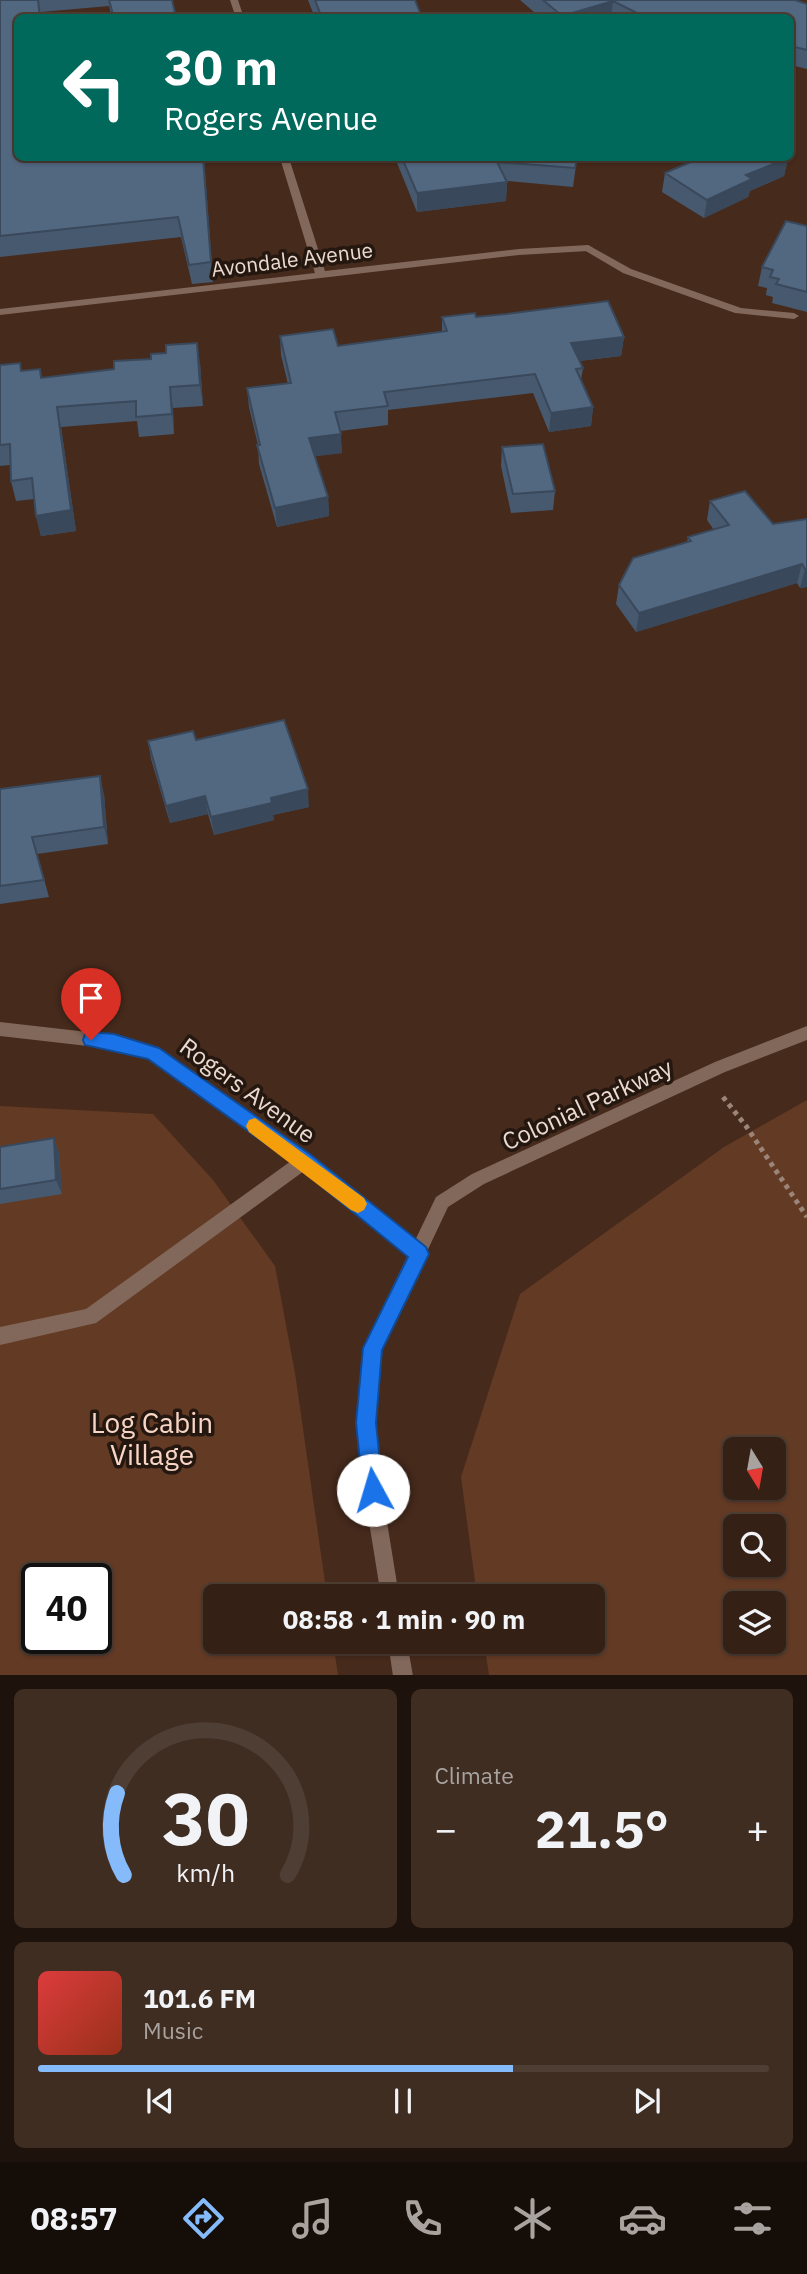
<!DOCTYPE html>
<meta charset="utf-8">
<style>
body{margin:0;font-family:"IBM Plex Sans",sans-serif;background:#3f2d22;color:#f1f3f6;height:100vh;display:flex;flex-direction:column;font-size:26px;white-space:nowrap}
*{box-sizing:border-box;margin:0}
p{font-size:23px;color:#a9a3a0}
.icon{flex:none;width:38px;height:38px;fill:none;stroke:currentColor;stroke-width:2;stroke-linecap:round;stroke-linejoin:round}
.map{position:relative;height:1675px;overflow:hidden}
.panel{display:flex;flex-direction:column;gap:14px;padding:14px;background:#1d120c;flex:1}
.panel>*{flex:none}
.guide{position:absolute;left:14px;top:14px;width:780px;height:147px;border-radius:10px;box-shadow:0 2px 5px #0004,0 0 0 2px #4e3e34;background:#00695c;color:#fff;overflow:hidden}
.needle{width:46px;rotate:169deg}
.controls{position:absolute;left:723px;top:1437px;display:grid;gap:14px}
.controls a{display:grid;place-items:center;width:63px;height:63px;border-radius:10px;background:#342015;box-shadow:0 2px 5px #0004,0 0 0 2px #4e3e34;font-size:35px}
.speed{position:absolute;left:21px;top:1563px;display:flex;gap:14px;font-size:35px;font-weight:700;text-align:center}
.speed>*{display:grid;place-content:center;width:91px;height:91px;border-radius:50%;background:#342015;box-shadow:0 2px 5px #0004,0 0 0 2px #4e3e34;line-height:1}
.speed .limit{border:4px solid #111;border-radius:10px;background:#fff;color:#111}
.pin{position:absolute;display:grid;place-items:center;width:60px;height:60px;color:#fff;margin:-72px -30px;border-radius:50% 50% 50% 0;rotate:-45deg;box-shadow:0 0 7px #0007}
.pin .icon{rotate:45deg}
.me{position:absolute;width:77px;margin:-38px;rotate:354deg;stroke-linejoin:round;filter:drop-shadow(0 0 5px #0008)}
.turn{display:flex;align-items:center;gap:24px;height:147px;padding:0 35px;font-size:32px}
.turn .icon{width:91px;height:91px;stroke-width:2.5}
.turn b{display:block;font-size:49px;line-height:60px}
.big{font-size:52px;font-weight:700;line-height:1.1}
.panel .widget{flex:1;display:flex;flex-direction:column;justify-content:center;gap:10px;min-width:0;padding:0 24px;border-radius:10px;background:#3f2d22}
.panel .dial{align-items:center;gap:0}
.dial svg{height:182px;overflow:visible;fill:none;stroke:#4e3e34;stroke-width:7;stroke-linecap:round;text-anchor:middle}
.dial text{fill:#f1f3f6;stroke:none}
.song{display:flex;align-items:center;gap:21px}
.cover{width:84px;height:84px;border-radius:10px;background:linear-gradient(135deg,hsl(0 70% 55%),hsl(10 70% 35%))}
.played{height:7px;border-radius:4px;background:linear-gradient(90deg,#85bbfb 65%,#4e3e34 65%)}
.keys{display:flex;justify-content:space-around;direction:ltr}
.heat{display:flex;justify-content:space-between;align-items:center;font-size:38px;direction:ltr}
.panel .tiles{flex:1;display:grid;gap:14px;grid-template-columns:1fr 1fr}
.widget:last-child{grid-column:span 2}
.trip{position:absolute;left:203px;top:1584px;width:402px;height:70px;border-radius:10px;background:#342015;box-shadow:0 2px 5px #0004,0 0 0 2px #4e3e34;font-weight:700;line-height:70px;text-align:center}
.menu{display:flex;height:112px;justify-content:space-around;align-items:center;background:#150d08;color:#a9a3a0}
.menu .icon{width:49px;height:49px}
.menu .active{color:#85bbfb}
.menu b{font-size:32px;color:#f1f3f6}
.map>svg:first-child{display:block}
.green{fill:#633a24;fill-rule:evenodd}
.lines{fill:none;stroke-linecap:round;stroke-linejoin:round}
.path{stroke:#9b8478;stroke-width:5;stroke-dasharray:4.5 4.5;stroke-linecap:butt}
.service{fill:#82685b;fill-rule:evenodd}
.minor{fill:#82685b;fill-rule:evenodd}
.tertiary{fill:#82685b;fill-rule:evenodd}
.wall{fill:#47596e}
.shaded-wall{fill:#39485a}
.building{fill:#526780;stroke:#39485a;stroke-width:2}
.route{fill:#1a73e8;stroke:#114b97;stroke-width:2}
.slow{fill:#f59e0b}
.labels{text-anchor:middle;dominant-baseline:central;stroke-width:7;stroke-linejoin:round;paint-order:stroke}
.far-street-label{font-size:21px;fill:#ecdad1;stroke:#231710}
.street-label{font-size:24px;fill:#ecdad1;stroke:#231710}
.near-park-label{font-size:28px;fill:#f8d5c4;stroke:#231710}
</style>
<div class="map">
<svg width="807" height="1676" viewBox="0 0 807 1676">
<rect width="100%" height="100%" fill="#462a1c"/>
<path class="green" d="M807,1100V1675H489L484,1642H593V1596H477L461,1477L520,1294L724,1147ZM735,1449H774V1488H735ZM735,1526H774V1564H735ZM735,1603H774V1642H735Z
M0,1106L153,1114L213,1180L275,1266L295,1373L327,1596H215V1642H333L338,1675H0ZM37,1578H96V1638H37Z"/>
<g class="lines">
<path class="path" d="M723,1097L746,1126L807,1217"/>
<path class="service" d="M588,245L631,269L741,308L794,313L799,316L794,319L735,313L623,273L584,250L583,248Z"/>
<path class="minor" d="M230,0H238L244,18H236Z
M280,158H289L325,271L519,249L588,245L593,248L588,251L519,255L0,315V309L315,273Z
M0,1022L114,1035L158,1048L310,1156L425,1248L427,1254L425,1260L419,1262L413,1260L304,1171L96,1323L0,1345V1327L86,1309L291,1161L149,1059L114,1049L0,1036Z"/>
<path class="tertiary" d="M807,1026V1040L725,1072L484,1184L448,1207L381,1349L375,1423L382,1491L399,1596H381L364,1491L357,1423L363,1348L436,1197L472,1174L715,1062Z
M388,1642H407L413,1676H393Z"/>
</g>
<path class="wall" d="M0,0H172L176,18H112L109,6L41,12L18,158H204L213,282L192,284L181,237L0,257Z
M308,0H415L422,18H315Z
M520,0H795L807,4V69L791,65V18H541Z
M395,158H577L573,187L507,181L506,201L417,212Z
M788,158L784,176L750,191L748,197L704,218L662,192L665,173Z
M807,226V312L772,303L773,297L766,295L767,288L758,286L762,267Z
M442,317H476L624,337L621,356L579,361L583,368L581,380L593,407L591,426L549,432L533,393L388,410V425L340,431L342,453L315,456L328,497L329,516L277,527L259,464L258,445L249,407L247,388L288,384L281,355L280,336L338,346L442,331Z
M200,363L203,406L173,408L174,434L139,437L137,421L61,427L76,531L41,536L36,516L34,499L16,501L11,481L10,465L0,466V365L22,371L40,369L42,378Z
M502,447L555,491L553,510L511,513L501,466Z
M710,501L773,524L807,519V587L800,588L797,583L636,632L616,604L619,585L687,542L688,537L714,530L707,520Z
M196,740L309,807L273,815L274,820L214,835L208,814L170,823L151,759L148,741Z
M0,789L104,794L108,844L37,854L49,897L0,904Z
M54,1138L59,1153L62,1194L0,1204V1147Z"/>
<path class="shaded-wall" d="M613,1L611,18H562V16Z
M203,158H204L213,282L211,262Z
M788,158L784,176L750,191L748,197L704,218L707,200L746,175Z
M507,182L506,201L417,212V193Z
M624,337L621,356L570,362L571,343Z
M197,343L200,363L203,406L200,385Z
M170,387L173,408L174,434L172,414Z
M57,407L61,427L76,531L41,536L36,516Z
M593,407L591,426L549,432L551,413Z
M341,434L342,453L310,457L309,438Z
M328,497L329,516L277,527L275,508Z
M802,564L797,583L636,632L639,613Z
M805,569H807V587L800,588Z
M100,776L104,794L108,844L104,827Z
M308,789L309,807L273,815L274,820L214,835L211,817L271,798Z
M205,796L208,814L170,823L166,806Z
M54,1138L59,1153L62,1194L56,1180Z"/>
<path class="building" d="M0,0H38L40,18H18V158H203L211,262L189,265L178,217L0,236Z
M109,0H172L176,18H114Z
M315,0H415L422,18H322Z
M543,0H795L807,4V50L791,46V18H647L613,1L562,16Z
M402,158H577L575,168L497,162L507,182L417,193Z
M700,158H788L746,175L752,179L707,200L665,173Z
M786,221L807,226V292L776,284L779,279L770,277L773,270L762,267Z
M608,301L624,337L571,343L583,368L576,369L593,407L551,413L535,374L384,392L388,406L335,412L341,434L309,438L328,497L275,508L257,445H260L247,388L291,383L280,336L333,329L338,346L447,331L442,317L475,313L476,317L506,314Z
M197,343L200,385L170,387L172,414L136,417V401L57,407L71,510L36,516L32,478L11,481L10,444L0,445V365L20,363L21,371L40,369L41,378L114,369V361L151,359V354L166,353V345Z
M543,444L555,491L513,494L502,447Z
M745,491L773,524L807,519V569H805L802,564L639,613L619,585L633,558L691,541L688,537L729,525L710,501Z
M284,720L308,789L271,798L272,803L211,817L205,796L166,806L148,741L193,731L196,740Z
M100,776L104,827L32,837L44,880L0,886V789Z
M54,1138L56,1180L0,1189V1147Z"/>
<path class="route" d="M91,1032L114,1034L159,1048L311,1155L426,1247L429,1254L382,1350L376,1423L383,1490L380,1498L373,1501L366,1498L363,1490L356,1423L363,1348L408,1257L298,1167L148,1059L85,1045L83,1040L85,1034Z"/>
<path class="slow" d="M255,1118L364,1198L367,1204L364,1210L358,1213L351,1210L249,1132L246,1126L249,1120Z"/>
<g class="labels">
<g class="far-street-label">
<text transform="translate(292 259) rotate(-7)">Avondale Avenue</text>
</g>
<g class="street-label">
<text transform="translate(248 1090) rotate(36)">Rogers Avenue</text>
<text transform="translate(587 1104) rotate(-25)">Colonial Parkway</text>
</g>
<g class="near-park-label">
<text x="152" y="1422">Log Cabin<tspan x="152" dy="32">Village</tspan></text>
</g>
</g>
</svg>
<div class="controls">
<a><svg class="needle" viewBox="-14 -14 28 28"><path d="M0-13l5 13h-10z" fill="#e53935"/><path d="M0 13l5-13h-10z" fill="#a9a3a0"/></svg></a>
<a><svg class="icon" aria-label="search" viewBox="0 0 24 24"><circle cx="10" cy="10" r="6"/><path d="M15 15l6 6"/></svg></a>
<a><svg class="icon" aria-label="layers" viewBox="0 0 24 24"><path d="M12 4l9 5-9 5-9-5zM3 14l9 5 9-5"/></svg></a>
</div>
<div class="speed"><div class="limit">40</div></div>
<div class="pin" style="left:91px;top:1040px;background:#d93025"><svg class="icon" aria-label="arrive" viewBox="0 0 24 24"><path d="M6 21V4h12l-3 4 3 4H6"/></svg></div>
<svg class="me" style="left:373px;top:1490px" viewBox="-20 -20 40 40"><circle r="19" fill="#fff"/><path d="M0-13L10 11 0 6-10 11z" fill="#1a73e8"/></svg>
<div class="trip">08:58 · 1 min · 90 m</div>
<div class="guide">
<div class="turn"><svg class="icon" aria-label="left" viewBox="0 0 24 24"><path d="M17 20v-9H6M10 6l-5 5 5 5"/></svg><div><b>30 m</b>Rogers Avenue</div></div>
</div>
</div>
<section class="panel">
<div class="tiles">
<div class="widget dial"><svg viewBox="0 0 100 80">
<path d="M14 69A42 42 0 1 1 86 69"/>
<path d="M14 69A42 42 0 0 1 11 33" stroke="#85bbfb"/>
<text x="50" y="56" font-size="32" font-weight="700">30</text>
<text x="50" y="72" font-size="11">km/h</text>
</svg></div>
<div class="widget"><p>Climate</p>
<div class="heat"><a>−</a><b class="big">21.5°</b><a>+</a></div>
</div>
<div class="widget">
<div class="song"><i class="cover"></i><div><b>101.6 FM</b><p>Music</p></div></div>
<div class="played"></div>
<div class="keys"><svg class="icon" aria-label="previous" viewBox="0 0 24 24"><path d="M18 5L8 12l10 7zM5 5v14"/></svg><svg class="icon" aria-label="pause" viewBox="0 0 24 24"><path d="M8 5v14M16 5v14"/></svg><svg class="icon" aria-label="next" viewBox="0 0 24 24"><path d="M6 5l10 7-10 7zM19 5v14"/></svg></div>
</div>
</div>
</section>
<nav class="menu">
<b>08:57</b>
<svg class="icon active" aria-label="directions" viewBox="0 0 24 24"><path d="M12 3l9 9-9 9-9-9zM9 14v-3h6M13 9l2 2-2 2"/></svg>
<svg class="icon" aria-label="music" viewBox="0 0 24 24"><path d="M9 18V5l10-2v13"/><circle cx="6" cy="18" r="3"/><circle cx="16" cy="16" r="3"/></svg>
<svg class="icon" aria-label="phone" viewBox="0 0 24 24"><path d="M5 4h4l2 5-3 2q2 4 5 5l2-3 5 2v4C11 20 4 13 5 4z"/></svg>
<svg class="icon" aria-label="climate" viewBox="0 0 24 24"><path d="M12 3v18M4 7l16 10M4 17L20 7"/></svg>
<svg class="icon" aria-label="car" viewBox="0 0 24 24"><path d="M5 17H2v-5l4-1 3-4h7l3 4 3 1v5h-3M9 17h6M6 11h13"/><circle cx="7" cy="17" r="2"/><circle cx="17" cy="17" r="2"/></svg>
<svg class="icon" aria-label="filters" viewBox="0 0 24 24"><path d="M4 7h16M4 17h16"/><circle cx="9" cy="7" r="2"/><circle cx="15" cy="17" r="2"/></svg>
</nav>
